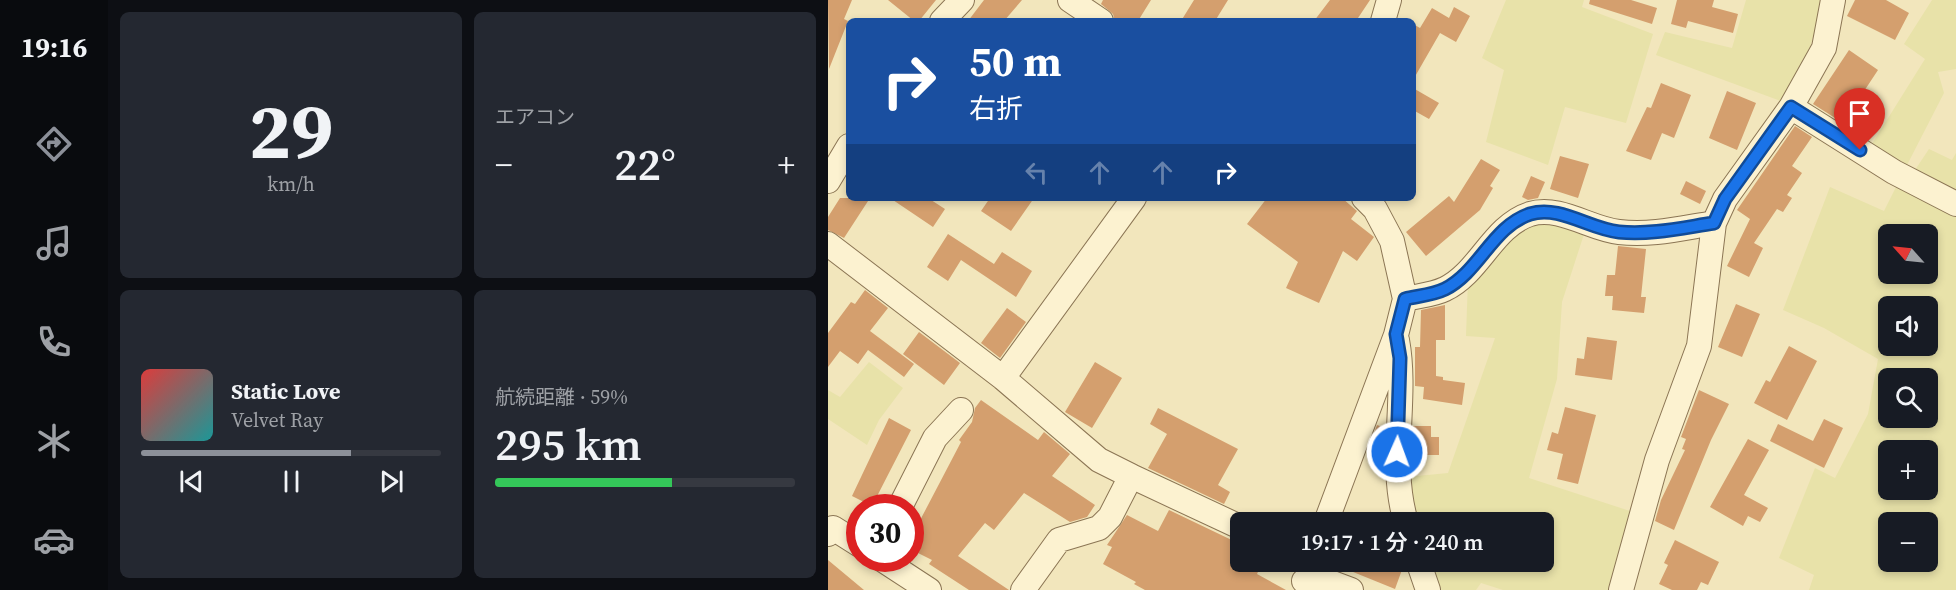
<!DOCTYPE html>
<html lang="ja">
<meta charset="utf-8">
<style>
body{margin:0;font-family:"Source Serif 4","Noto Sans JP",serif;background:#242831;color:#f1f3f6;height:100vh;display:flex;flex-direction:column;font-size:22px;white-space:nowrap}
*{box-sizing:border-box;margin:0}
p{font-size:20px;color:#9ea1a6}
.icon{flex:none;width:33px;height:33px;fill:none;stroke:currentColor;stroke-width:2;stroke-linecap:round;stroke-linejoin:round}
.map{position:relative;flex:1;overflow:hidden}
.drawer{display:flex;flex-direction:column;gap:12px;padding:12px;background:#0d0f14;width:720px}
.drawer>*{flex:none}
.hud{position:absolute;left:18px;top:18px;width:570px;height:183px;border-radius:9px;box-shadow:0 3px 9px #0003;background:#1a4fa0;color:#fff;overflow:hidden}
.needle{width:39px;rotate:297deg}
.tools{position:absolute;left:1050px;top:224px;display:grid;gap:12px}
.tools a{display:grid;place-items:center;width:60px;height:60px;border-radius:9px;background:#171b24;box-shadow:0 3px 9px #0003;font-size:30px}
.speed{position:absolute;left:18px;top:494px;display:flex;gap:12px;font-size:30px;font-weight:700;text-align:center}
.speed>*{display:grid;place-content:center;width:78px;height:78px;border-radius:50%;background:#171b24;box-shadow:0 3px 9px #0003;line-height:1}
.speed .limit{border:9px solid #d22;background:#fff;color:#111}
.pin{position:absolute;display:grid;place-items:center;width:51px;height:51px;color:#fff;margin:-62px -26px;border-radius:50% 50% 50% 0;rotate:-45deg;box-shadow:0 0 6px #0007}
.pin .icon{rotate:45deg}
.me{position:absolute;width:66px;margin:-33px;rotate:2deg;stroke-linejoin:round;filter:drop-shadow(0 0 4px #0008)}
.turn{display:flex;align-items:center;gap:21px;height:126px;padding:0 24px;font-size:27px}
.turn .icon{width:78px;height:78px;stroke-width:2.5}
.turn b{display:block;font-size:42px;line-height:51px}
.lanes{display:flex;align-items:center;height:57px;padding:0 24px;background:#0003;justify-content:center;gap:30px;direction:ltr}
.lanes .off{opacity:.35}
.big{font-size:45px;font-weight:600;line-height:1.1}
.drawer .card{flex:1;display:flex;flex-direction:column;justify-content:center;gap:9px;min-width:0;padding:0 21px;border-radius:9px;background:#242831}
.drawer .dial{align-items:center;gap:0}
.dial b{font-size:78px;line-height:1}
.song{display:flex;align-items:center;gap:18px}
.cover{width:72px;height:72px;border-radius:9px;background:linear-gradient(135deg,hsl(0 70% 55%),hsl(180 70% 35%))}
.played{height:6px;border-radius:3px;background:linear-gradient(90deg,#8c9099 70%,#363941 70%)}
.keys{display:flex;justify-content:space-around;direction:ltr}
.heat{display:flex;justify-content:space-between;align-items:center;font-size:33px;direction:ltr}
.charge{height:9px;border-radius:4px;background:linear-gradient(90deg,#34c759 59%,#363941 0)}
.drawer .tiles{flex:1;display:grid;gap:12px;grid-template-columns:repeat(2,1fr)}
.trip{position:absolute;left:402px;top:512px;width:324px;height:60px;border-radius:9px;background:#171b24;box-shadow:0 3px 9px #0003;font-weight:600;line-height:60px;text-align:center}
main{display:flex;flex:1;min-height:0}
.dock{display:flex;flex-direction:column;width:108px;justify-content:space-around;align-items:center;background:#090b0e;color:#9ea1a6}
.dock .icon{width:42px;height:42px}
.dock .active{color:#8c9099}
.dock b{font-size:27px;color:#f1f3f6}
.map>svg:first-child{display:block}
.farmland{fill:#e8e2a9;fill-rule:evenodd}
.building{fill:#d49f6e}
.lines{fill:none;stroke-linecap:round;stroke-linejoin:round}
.minor-casing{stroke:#8b7554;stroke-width:26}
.minor{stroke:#fcf2d0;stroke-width:24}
.route-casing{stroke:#114b97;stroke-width:15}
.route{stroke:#1a73e8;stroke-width:10}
</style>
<main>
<nav class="dock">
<b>19:16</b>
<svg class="icon active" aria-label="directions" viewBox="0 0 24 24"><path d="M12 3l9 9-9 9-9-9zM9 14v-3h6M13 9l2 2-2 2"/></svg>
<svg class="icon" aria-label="music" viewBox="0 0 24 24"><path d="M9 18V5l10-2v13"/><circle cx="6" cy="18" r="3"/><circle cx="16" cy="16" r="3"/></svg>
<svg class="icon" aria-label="phone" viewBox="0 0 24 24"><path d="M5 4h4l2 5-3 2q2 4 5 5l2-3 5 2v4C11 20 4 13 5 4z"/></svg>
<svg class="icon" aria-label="climate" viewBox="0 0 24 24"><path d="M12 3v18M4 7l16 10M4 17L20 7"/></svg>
<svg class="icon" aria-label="car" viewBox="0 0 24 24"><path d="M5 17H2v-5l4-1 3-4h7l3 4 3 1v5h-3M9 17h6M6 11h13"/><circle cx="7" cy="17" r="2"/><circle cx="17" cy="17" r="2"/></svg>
</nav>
<section class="drawer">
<div class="tiles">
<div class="card dial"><b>29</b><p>km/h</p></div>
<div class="card"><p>エアコン</p>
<div class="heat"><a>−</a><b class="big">22°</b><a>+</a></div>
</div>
<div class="card">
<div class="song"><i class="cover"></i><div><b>Static Love</b><p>Velvet Ray</p></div></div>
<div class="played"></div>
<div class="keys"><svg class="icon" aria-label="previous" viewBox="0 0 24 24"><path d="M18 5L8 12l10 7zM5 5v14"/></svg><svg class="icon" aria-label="pause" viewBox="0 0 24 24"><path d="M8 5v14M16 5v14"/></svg><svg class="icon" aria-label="next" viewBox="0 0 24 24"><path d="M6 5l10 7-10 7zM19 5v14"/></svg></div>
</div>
<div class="card"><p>航続距離 · 59%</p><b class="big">295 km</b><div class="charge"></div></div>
</div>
</section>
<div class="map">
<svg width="1128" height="590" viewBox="0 0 1128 590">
<rect width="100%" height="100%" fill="#f2e6bc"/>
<path class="farmland" d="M678,0H756L754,7L825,34L798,123L737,107L720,165L658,142L676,70L654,58Z
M918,0H996L977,64L953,101L828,55L837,32L904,48Z
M1104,0H1128V69L1110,72L1116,93L1078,167L1042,147L1097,59L1076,44Z
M1101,149L1124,160L1128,153V199L1083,176Z
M1002,187L1056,211L1068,187L1128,217V590H981L986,575L951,558L987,468L1007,478L1040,414L1050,359L996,328L955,310ZM1060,234H1100V273H1060ZM1060,306H1100V345H1060ZM1060,378H1100V417H1060ZM1060,450H1100V489H1060ZM1060,522H1100V561H1060Z
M716,216L758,228L734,302L729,379L701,478L805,512L782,590H675L653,583L648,590H610L598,561H716V522H586L579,477L620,473L667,338L638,336L640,279L686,229Z
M41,362L75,388L51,420L39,445L0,419V390L12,397Z"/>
<path class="building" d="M0,0H24L16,19L20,21L1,69Z
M60,0H108L91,21H86Z
M156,0H194L176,21H140Z
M275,0H323L310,21H287L285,14L273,4Z
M366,0H400L387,21H353Z
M502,0H542L528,21H486Z
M762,0H803L829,8L824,24L761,4Z
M849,0H886L884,7L910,14L905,33L860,21L858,28L843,24Z
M1027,0H1058L1081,13L1067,40L1019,16Z
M626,7L642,16L628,42L612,33L585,80V24L592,28L604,8L621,18Z
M1021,50L1050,70L1015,123L985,104Z
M833,83L863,95L846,138L834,133L823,160L798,151L819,107L823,108Z
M585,88L611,103L601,119L585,110Z
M899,91L928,103L909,150L881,138Z
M967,126L984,137L964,166L974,173L959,195L964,198L955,212L949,209L926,243L935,248L921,277L899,266L922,219L909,210Z
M732,156L761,164L750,198L722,189Z
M653,159L672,170L662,186L665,188L652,210L598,256L578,232L621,196L626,202Z
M703,176L717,182L710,198L700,200L694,197Z
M858,181L878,191L872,204L852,194Z
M12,198H42L16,238L0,230V217Z
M62,198H100L117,209L105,227Z
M162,198H206L183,231L153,211Z
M439,198H514L529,211L523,219L546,237L529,261L515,251L491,303L458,288L470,262L419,224Z
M120,234L166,264L174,252L204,271L188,297L133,260L120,281L99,267Z
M790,246L818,249L813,297H818L816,313L784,310L785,296H777L779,275H787Z
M37,290L60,308L42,331L86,364L76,377L40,350L30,364L12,351L0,367V333L23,302L27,304Z
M908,304L932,314L914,357L890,347Z
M617,305V340H608V376L615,377V380L637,383L634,405L595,399L596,387L587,386V347H592L593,310Z
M179,308L198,322L172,358L153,343Z
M91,332L132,363L116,385L75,354Z
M759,337L789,341L784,380L747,375L749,358L756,359Z
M961,346L989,361L959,420L926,403L938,380L942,382Z
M267,362L294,378L264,428L237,412Z
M871,390L901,404L883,440L846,530L827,521L833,500L857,450L854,449L858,439L853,437Z
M153,400L210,440L216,432L242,454L224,476L267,505L259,517L242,522L196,493L166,530L157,523L130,556L181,590H141L101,564L104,560L82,549V525L88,528L133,442L131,440L144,422L147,408Z
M737,407L768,415L750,484L729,479L735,454L719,450L724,432L730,434Z
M330,408L410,449L390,485L402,492L396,504L320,468L339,434L322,424Z
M61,418L83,430L44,506L24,496Z
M996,419L1015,428L996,468L942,441L950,424L985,441Z
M549,425L557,428L556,449L542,444Z
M585,426H603V437H611V455H584Z
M920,439L941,450L916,495L940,508L932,522L920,516L915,526L882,507Z
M341,510L412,544V561H435L429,574L458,590H317L306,584L308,582L275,564L284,547L279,545L299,515L330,531Z
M847,540L891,562L880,585L873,582L869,590H844L831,584L840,565L836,563Z
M0,560L36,590H0Z
M498,561H561L575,567L567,589Z"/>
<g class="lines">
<defs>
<path id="minor" d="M242,0L273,21
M114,21L134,0
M555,21L561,0
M963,107L1066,172L1128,204
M0,181L21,146
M0,244L175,378L271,460L303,476L282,517L271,528L231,540L195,590
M577,299C589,296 605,295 617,289C651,273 665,226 702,214C732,205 762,229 791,232C823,236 854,228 886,223
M569,340C580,400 560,462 578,522
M175,378L306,198
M303,476L412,527
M72,507L107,438L133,410
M498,522L568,335L577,299L564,241L547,209L536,198
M0,534L5,528L32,545
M52,558L101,590
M590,561L600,590
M476,581H499L523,590
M793,590L829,460L871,346L886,223L897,199L963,107L996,48L1005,0"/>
</defs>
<use href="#minor" class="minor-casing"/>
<use href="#minor" class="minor"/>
</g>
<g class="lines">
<defs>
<path id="route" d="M569,452L572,358L568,334L577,299C589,296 605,295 617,289C651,272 665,226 702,214C732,205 761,229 791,232C823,235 853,228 886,223L897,199L963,107L1032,150"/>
</defs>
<use href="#route" class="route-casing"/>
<use href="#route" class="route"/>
</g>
</svg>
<div class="tools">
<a><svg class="needle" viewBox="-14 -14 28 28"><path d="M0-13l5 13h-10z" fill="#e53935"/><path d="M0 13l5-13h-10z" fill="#9ea1a6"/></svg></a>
<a><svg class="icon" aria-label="sound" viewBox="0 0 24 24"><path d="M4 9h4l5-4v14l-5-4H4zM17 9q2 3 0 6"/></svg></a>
<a><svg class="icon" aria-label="search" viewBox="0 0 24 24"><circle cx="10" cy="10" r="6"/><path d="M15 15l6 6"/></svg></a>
<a>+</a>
<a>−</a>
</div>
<div class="speed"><div class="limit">30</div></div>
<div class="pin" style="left:1032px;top:150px;background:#d93025"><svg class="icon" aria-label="arrive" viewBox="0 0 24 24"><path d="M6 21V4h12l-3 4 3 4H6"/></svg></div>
<svg class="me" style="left:569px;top:452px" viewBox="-20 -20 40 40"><circle r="17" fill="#1a73e8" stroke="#fff" stroke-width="3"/><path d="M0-11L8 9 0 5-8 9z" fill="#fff"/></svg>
<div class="trip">19:17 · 1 分 · 240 m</div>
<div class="hud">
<div class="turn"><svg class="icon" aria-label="right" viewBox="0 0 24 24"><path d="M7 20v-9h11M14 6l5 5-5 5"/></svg><div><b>50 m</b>右折</div></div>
<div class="lanes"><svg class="icon off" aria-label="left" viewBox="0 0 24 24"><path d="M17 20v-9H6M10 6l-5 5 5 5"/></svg><svg class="icon off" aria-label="ahead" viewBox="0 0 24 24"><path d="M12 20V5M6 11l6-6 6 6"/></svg><svg class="icon off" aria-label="ahead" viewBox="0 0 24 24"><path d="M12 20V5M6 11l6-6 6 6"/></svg><svg class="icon" aria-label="right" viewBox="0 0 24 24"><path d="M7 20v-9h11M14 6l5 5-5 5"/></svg></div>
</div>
</div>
</main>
